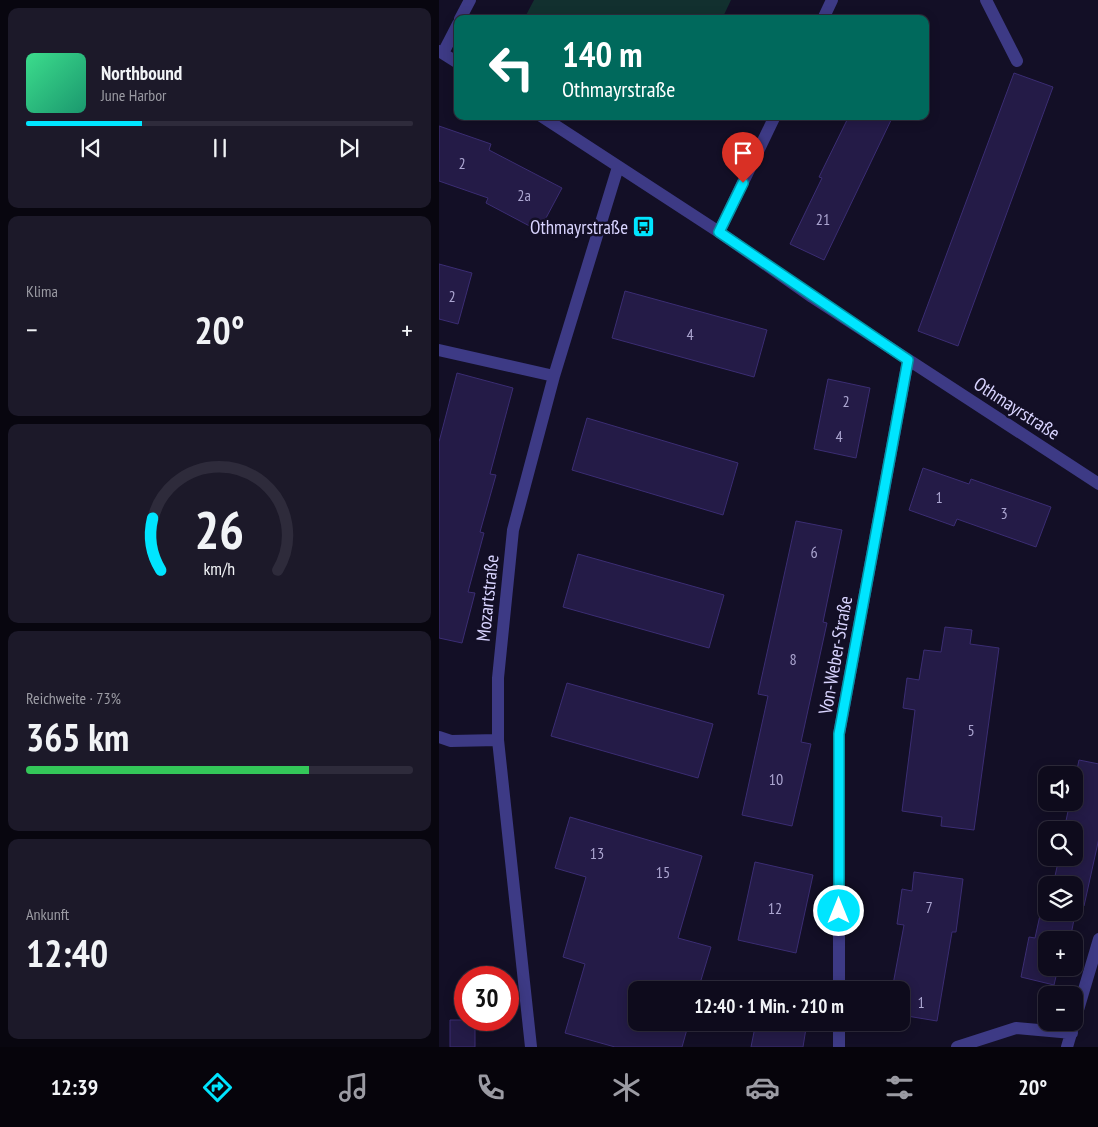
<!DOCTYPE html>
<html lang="de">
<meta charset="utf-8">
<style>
body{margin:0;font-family:"PT Sans Narrow",sans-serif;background:#1c1929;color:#f1f3f6;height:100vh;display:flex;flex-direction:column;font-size:19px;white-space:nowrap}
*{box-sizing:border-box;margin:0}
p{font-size:16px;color:#9b9ba3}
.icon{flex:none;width:28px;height:28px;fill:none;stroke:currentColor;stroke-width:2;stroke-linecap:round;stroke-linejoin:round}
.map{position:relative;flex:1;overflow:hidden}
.panel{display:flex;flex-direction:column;gap:8px;padding:8px;background:#08060f;width:439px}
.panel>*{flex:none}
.banner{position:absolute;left:15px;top:15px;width:475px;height:105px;border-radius:10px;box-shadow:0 2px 12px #0003,0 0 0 1px #2e2b3b;background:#00695c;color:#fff;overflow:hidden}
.controls{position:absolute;left:599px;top:766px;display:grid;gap:10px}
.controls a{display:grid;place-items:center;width:45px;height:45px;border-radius:10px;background:#0e0b1c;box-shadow:0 2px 12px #0003,0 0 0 1px #2e2b3b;font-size:25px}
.speed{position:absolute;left:15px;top:966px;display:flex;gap:10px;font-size:25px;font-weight:700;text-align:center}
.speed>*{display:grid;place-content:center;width:65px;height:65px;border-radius:50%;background:#0e0b1c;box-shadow:0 2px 12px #0003,0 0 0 1px #2e2b3b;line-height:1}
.speed .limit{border:8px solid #d22;background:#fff;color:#111}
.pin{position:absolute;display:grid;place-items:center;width:42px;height:42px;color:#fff;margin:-51px -21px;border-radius:50% 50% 50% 0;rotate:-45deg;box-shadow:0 0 5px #0007}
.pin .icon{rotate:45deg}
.me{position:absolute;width:55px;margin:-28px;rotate:0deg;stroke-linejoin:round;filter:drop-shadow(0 0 4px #0008)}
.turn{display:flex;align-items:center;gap:18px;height:105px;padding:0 25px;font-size:22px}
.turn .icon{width:65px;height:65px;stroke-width:2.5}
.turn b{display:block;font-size:35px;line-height:42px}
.big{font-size:38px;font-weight:600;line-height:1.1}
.panel .widget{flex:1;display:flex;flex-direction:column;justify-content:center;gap:8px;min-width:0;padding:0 18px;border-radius:10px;background:#1c1929}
.panel .dial{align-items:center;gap:0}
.dial svg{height:130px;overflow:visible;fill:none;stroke:#2e2b3b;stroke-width:7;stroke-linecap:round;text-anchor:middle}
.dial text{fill:#f1f3f6;stroke:none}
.song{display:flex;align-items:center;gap:15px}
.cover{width:60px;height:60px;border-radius:8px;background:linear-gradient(135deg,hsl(150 70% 55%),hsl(160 70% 35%))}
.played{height:5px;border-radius:2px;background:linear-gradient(90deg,#00e5ff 30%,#2e2b3b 30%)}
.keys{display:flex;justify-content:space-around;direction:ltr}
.heat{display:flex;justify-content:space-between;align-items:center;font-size:28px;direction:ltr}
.charge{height:8px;border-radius:4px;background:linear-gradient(90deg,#34c759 73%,#2e2b3b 0)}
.trip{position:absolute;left:189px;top:981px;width:282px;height:50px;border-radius:10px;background:#0e0b1c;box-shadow:0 2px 12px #0003,0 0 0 1px #2e2b3b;font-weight:600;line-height:50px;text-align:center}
.tab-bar{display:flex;height:80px;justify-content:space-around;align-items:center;background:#06040b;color:#9b9ba3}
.tab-bar .icon{width:35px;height:35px}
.tab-bar .current{color:#00e5ff}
.tab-bar b{font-size:22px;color:#f1f3f6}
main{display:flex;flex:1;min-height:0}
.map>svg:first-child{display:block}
.green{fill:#12302f}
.building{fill:#241b47;stroke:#3b2d73}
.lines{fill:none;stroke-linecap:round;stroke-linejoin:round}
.lane{stroke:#3d3a85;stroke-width:12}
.street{stroke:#3d3a85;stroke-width:12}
.route-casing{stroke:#0095a6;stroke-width:12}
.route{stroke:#00e5ff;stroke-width:9}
.labels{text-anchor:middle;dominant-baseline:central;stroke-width:5;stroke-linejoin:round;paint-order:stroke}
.number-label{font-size:16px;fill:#aca6d1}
.poi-label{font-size:19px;fill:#d9d4ff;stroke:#130f26;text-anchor:end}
.street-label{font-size:19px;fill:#d9d4ff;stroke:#130f26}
</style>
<main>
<section class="panel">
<div class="widget">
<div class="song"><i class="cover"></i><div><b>Northbound</b><p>June Harbor</p></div></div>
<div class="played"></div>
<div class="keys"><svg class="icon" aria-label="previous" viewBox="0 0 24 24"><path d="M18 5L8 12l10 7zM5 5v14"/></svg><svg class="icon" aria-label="pause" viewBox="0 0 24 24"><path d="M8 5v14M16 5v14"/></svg><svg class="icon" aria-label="next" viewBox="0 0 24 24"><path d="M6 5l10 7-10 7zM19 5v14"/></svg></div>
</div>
<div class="widget"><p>Klima</p>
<div class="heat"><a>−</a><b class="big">20°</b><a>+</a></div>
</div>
<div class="widget dial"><svg viewBox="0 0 100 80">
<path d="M14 69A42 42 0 1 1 86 69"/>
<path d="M14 69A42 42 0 0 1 9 37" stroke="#00e5ff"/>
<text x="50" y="56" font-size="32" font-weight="700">26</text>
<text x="50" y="72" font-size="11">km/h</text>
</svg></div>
<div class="widget"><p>Reichweite · 73%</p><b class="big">365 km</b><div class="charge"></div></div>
<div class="widget"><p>Ankunft</p><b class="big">12:40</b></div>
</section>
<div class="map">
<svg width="660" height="1047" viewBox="0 0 660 1047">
<rect width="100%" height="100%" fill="#130f26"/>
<path class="green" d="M95,0H292L283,19H85Z"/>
<path class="building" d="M575,73L614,87L519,346L479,331Z
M410,116H454L385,260L351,244L383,178L380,177Z
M0,126L52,144L50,150L123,188L100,231L47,203L49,198L0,181Z
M0,264L33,273L19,324L0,319Z
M186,291L328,330L315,377L173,338Z
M18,373L74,388L51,474L57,475L41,532L45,533L29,592L36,593L23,643L0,638V442Z
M389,379L431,388L417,458L375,449Z
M148,418L299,463L284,515L133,470Z
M484,468L530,484L532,479L612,507L597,547L518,519L515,526L470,510Z
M357,521L403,530L384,622L388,623L362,742L372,744L353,826L303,815L329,696L319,694Z
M139,554L285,595L270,648L124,607Z
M506,627L533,630L531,644L560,648L535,830L502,826L503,817L463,811L476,710L464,708L468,678L480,680L485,650L502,652Z
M128,683L274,724L259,778L112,736Z
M640,760L660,764V838L645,906L638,904L631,940H608V968H619L615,985L582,977L590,937L596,938L605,897L608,898V912H635V885H614L620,858H635V830H625L631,802H635V784Z
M131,817L263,856L239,938L272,947L259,990H198V1022H250L243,1047H176L126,1033L146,964L124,957L147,877L116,868Z
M316,862L374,875L357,953L299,940Z
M475,872L524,879L517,932H513L498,1021L462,1015V990H453L465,925L458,924L463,889L473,891Z
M11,1020H36V1047H11Z
M317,1022H368L364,1047H312Z"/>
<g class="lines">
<path class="lane" d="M547,0L578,61"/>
<path class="street" d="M21,19L31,0
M384,19L393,0
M0,51L19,63
M4,53L19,24
M102,116L280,232L373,297L660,484
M280,232L336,116
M0,350L115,376
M0,737L12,741L59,740
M400,990V734L469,360
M400,1022V1047
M92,1047L59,740V678L74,530L115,376L179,167
M518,1047L577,1028L633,1033
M628,1047L660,939"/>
</g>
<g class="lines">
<defs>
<path id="route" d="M304,183L280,232L469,360L400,734V911"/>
</defs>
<use href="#route" class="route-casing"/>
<use href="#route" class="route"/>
</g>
<defs>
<symbol id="bus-square" viewBox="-11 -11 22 22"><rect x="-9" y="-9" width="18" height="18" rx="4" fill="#00e5ff" stroke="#130f26"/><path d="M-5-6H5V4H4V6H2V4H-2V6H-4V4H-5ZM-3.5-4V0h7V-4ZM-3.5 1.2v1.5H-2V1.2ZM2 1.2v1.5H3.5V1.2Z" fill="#111"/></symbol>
</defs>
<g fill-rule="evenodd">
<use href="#bus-square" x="192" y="214" width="25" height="25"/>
</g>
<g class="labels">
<g class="number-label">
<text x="23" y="163">2</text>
<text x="85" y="195">2a</text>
<text x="384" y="219">21</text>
<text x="13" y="296">2</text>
<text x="251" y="334">4</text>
<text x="407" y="401">2</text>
<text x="400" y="436">4</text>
<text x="500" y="497">1</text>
<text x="565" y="513">3</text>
<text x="375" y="552">6</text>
<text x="354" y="659">8</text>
<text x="532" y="730">5</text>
<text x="337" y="779">10</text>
<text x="158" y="853">13</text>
<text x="224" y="872">15</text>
<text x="490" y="907">7</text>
<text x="336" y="908">12</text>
<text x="482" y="1002">1</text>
</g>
<g class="poi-label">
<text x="189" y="227">Othmayrstraße</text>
</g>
<g class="street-label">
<text transform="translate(578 408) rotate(33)">Othmayrstraße</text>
<text transform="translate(48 598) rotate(-84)">Mozartstraße</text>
<text transform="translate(396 655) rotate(-80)">Von-Weber-Straße</text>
</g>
</g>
</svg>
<div class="controls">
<a><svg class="icon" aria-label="sound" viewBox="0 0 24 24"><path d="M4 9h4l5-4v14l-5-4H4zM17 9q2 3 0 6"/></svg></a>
<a><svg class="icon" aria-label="search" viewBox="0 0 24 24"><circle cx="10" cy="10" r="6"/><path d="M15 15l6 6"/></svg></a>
<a><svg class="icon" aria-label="layers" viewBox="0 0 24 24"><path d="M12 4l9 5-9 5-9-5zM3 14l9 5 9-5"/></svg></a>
<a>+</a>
<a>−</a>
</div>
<div class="speed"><div class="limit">30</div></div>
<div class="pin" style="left:304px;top:183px;background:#d93025"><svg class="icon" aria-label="arrive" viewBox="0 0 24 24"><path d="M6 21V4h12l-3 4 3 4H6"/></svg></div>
<svg class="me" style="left:400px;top:911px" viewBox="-20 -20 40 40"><circle r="17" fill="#00e5ff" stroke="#fff" stroke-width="3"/><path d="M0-11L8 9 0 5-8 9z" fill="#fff"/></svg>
<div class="trip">12:40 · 1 Min. · 210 m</div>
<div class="banner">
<div class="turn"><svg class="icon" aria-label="left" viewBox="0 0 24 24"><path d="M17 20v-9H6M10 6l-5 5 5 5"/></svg><div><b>140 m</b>Othmayrstraße</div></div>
</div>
</div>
</main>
<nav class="tab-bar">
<b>12:39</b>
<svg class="icon current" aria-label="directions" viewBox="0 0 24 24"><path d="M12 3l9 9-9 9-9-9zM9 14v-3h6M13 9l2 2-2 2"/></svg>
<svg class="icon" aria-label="music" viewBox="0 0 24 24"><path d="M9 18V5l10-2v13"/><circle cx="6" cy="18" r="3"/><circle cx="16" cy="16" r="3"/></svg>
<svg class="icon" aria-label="phone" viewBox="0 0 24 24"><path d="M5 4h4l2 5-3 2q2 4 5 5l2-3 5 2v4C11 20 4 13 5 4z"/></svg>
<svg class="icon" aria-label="climate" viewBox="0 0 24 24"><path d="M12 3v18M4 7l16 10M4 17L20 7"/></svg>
<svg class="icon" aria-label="car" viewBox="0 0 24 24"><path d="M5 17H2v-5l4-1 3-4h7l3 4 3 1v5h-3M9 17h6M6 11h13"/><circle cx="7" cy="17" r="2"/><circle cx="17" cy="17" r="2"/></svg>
<svg class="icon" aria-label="filters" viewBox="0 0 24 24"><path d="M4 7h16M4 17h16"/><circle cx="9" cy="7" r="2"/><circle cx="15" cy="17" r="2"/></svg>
<b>20°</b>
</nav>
